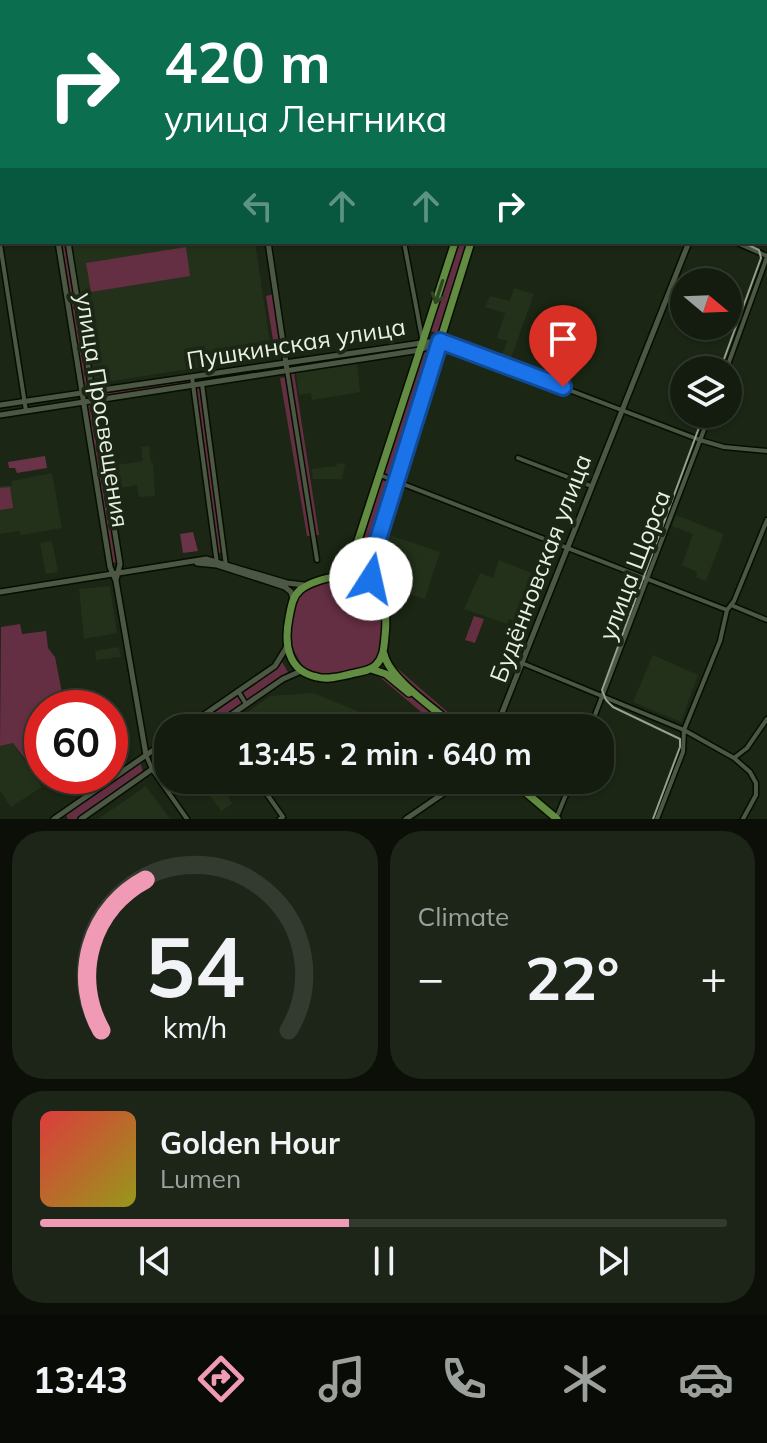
<!DOCTYPE html>
<meta charset="utf-8">
<style>
body{margin:0;font-family:Mulish,sans-serif;background:#1d2518;color:#f1f3f6;height:100vh;display:flex;flex-direction:column;font-size:30px;white-space:nowrap}
*{box-sizing:border-box;margin:0}
p{font-size:26px;color:#9da19e}
.icon{flex:none;width:44px;height:44px;fill:none;stroke:currentColor;stroke-width:2;stroke-linecap:round;stroke-linejoin:round}
.map{position:relative;height:819px;overflow:hidden}
.sheet{display:flex;flex-direction:column;gap:12px;padding:12px;background:#0b0f08;flex:1}
.sheet>*{flex:none}
.guide{position:absolute;left:0px;top:0px;width:768px;height:244px;box-shadow:0 2px 6px #0004,0 0 0 2px #333a2f;background:#0b6e4f;color:#fff;overflow:hidden}
.needle{width:52px;rotate:109deg}
.controls{position:absolute;left:670px;top:268px;display:grid;gap:16px}
.controls a{display:grid;place-items:center;width:72px;height:72px;border-radius:50%;background:#141c0f;box-shadow:0 2px 6px #0004,0 0 0 2px #333a2f;font-size:40px}
.speed{position:absolute;left:24px;top:690px;display:flex;gap:16px;font-size:40px;font-weight:700;text-align:center}
.speed>*{display:grid;place-content:center;width:104px;height:104px;border-radius:50%;background:#141c0f;box-shadow:0 2px 6px #0004,0 0 0 2px #333a2f;line-height:1}
.speed .limit{border:12px solid #d22;background:#fff;color:#111}
.pin{position:absolute;display:grid;place-items:center;width:68px;height:68px;color:#fff;margin:-82px -34px;border-radius:50% 50% 50% 0;rotate:-45deg;box-shadow:0 0 8px #0007}
.pin .icon{rotate:45deg}
.me{position:absolute;width:88px;margin:-44px;rotate:10deg;stroke-linejoin:round;filter:drop-shadow(0 0 6px #0008)}
.turn{display:flex;align-items:center;gap:28px;height:168px;padding:0 32px;font-size:36px}
.turn .icon{width:104px;height:104px;stroke-width:2.5}
.turn b{display:block;font-size:56px;line-height:68px}
.lanes{display:flex;align-items:center;height:76px;padding:0 32px;background:#0003;justify-content:center;gap:40px;direction:ltr}
.lanes .off{opacity:.35}
.big{font-size:60px;font-weight:700;line-height:1.1}
.sheet .tile{flex:1;display:flex;flex-direction:column;justify-content:center;gap:12px;min-width:0;padding:0 28px;border-radius:32px;background:#1d2518}
.sheet .dial{align-items:center;gap:0}
.dial svg{height:208px;overflow:visible;fill:none;stroke:#333a2f;stroke-width:7;stroke-linecap:round;text-anchor:middle}
.dial text{fill:#f1f3f6;stroke:none}
.song{display:flex;align-items:center;gap:24px}
.cover{width:96px;height:96px;border-radius:12px;background:linear-gradient(135deg,hsl(0 70% 55%),hsl(60 70% 35%))}
.played{height:8px;border-radius:4px;background:linear-gradient(90deg,#f09ab6 45%,#333a2f 45%)}
.keys{display:flex;justify-content:space-around;direction:ltr}
.heat{display:flex;justify-content:space-between;align-items:center;font-size:44px;direction:ltr}
.sheet .tiles{flex:1;display:grid;gap:12px;grid-template-columns:1fr 1fr}
.tile:last-child{grid-column:span 2}
.trip{position:absolute;left:154px;top:714px;width:460px;height:80px;border-radius:32px;background:#141c0f;box-shadow:0 2px 6px #0004,0 0 0 2px #333a2f;font-weight:700;line-height:80px;text-align:center}
.tab-bar{display:flex;height:128px;justify-content:space-around;align-items:center;background:#080b06;color:#9da19e}
.tab-bar .icon{width:56px;height:56px}
.tab-bar .on{color:#f09ab6}
.tab-bar b{font-size:36px;color:#f1f3f6}
.map>svg:first-child{display:block}
.built{fill:#23311a}
.green{fill:#652f43}
.forest{fill:#6b3347}
.lines{fill:none;stroke-linecap:round;stroke-linejoin:round}
.street-casing{stroke:#060e02;stroke-width:7}
.secondary-casing{stroke:#060e02;stroke-width:8}
.primary-casing{stroke:#060e02;stroke-width:10}
.street{stroke:#4c5844;stroke-width:4}
.secondary{stroke:#4c5844;stroke-width:5}
.primary{stroke:#628c41;stroke-width:7}
.tram{stroke:#98a092;stroke-width:2}
.oneway{stroke:#304522}
.route-casing{stroke:#114b97;stroke-width:20}
.route{stroke:#1a73e8;stroke-width:14}
.labels{text-anchor:middle;dominant-baseline:central;stroke-width:8;stroke-linejoin:round;paint-order:stroke}
.street-label{font-size:24px;fill:#e9f0e4;stroke:#1b2614}
</style>
<div class="map">
<svg width="767" height="819" viewBox="0 0 767 819">
<rect width="100%" height="100%" fill="#1b2614"/>
<path class="built" d="M71,242H255L272,356L94,384Z
M514,288L534,294L511,358L502,355L507,341L497,338L505,313L485,307L490,296L510,301Z
M357,364L360,392L312,400L311,393L299,395L296,373Z
M149,446L151,463H153L155,496L139,497L137,485L114,489L110,466L143,461L141,447Z
M337,463L345,464L342,479H313L311,469L336,466Z
M52,473L62,528L21,535L19,531L0,534V486L12,485L11,481Z
M676,515L724,534L706,581L696,577L697,572L682,565L693,534L672,526Z
M384,533L440,552L425,599L389,588L376,558Z
M52,541L58,572L46,574L40,543Z
M499,560L544,578L525,625L509,619L507,624L464,609L480,573L493,578Z
M110,586L117,633L84,639L79,589Z
M119,647L121,657L96,660L95,651Z
M653,655L698,675L681,722L633,702Z
M313,693L362,713L365,728H260L248,712L270,696Z
M13,743L42,787L11,807L0,791V746Z
M246,780L226,793L232,804L221,811L206,790L209,788L204,781Z
M146,786L170,819H98Z"/>
<path class="green" d="M59,242H67L90,389L82,390Z
M457,242H467L438,333L429,331Z
M186,247L190,276L91,292L86,263Z
M274,294L284,357L276,359L266,296Z
M418,344L419,349L291,368L290,363Z
M423,351L432,354L394,476L384,473Z
M294,373L319,535H315L289,374Z
M287,377L312,536H307L280,378Z
M191,378L193,384L95,399L94,392Z
M200,387L223,552L218,553L195,388Z
M93,403L118,562L112,563L84,404Z
M382,480L391,483L365,567L356,564Z
M10,487L13,508L0,510V488Z
M349,577C380,576 385,614 382,638C381,646 381,656 375,662C370,668 337,675 328,675C319,675 312,672 304,669L288,640L295,602L301,593L314,585Z
M474,616L484,619L475,643L465,640Z
M20,624L22,634L46,631L48,648L55,657L65,708H42V754L28,763L13,743L0,746L1,627Z
M282,662L288,672L208,728H187Z
M390,662L466,728H460L395,673Z
M373,671L391,679L448,728H440L381,678L367,672Z
M140,761L143,772L77,819H68L65,813Z"/>
<path class="forest" d="M45,456L47,468L17,473L15,468H9L8,462Z
M193,532L198,551L183,553L180,534Z"/>
<g class="lines">
<defs>
<path id="street" d="M366,0V2
M518,0L519,2
M204,2L218,0
M659,2V0
M0,29H2
M0,99H2
M0,104H2
M0,221L2,219
M766,240L767,241
M404,242L422,338
M735,242L767,256
M0,244L26,411
M441,341L700,440L724,447L767,451
M287,370L317,560
M726,370L767,257
M192,377L217,564
M202,384L226,566
M518,458L591,486
M380,475L727,610
M731,605L767,620
M522,663L684,730L734,758L750,772L756,783V795L743,819
M238,691L246,704
M590,728L710,414
M146,755L152,769L187,819
M734,758L747,748L767,719
M257,780L283,817L280,819
M558,814L572,780
M657,819L683,752L684,730L720,641L727,610L734,601L767,520"/>
<path id="secondary" d="M43,0V2
M226,0V2
M766,49L767,47
M58,242L110,567L116,581L146,755
M68,242L120,564L116,580
M268,242L287,370
M0,405L435,341
M0,415L420,350L440,341
M197,563L217,565L285,587L291,592L293,599
M0,592L206,559L287,583L304,585
M185,728L275,666L286,648
M212,728L283,679L301,671
M496,728L689,242
M54,819L168,740
M81,819L168,758
M406,819L463,780"/>
<path id="primary" d="M532,2L533,0
M547,2L548,0
M353,572C383,576 388,611 385,636C384,646 384,657 376,665C369,672 356,672 347,675C337,677 327,680 317,677C287,671 284,643 289,618C291,608 292,597 300,590C313,579 337,577 353,572Z
M347,574L455,242
M371,579L370,565L471,242
M384,654C389,679 438,711 457,728
M371,669L386,674L409,693
M511,780L557,819"/>
</defs>
<use href="#street" class="street-casing"/>
<use href="#secondary" class="secondary-casing"/>
<use href="#primary" class="primary-casing"/>
<use href="#street" class="street"/>
<use href="#secondary" class="secondary"/>
<use href="#primary" class="primary"/>
<path class="tram" d="M223,0V2
M0,103H2
M720,370L761,258L759,250L742,242
M653,819L680,747V739L613,707L606,700L602,690L704,414"/>
</g>
<defs><path id="oneway-shaft" d="M-6 0H5M1.5-3L5.5 0L1.5 3" fill="none" stroke-width="1.6" stroke-linecap="round" stroke-linejoin="round" transform="scale(2)"/></defs>
<use class="oneway" href="#oneway-shaft" transform="translate(439 292) rotate(108)"/>
<g class="lines">
<defs>
<path id="route" d="M371,579L370,565L440,341L563,387"/>
</defs>
<use href="#route" class="route-casing"/>
<use href="#route" class="route"/>
</g>
<g class="labels">
<g class="street-label">
<text transform="translate(296 343) rotate(-9)">Пушкинская улица</text>
<text transform="translate(103 410) rotate(81)">улица Просвещения</text>
<text transform="translate(634 565) rotate(-69)">улица Щорса</text>
<text transform="translate(540 568) rotate(-69)">Будённовская улица</text>
</g>
</g>
</svg>
<div class="controls">
<a><svg class="needle" viewBox="-14 -14 28 28"><path d="M0-13l5 13h-10z" fill="#e53935"/><path d="M0 13l5-13h-10z" fill="#9da19e"/></svg></a>
<a><svg class="icon" aria-label="layers" viewBox="0 0 24 24"><path d="M12 4l9 5-9 5-9-5zM3 14l9 5 9-5"/></svg></a>
</div>
<div class="speed"><div class="limit">60</div></div>
<div class="pin" style="left:563px;top:387px;background:#d93025"><svg class="icon" aria-label="arrive" viewBox="0 0 24 24"><path d="M6 21V4h12l-3 4 3 4H6"/></svg></div>
<svg class="me" style="left:371px;top:579px" viewBox="-20 -20 40 40"><circle r="19" fill="#fff"/><path d="M0-13L10 11 0 6-10 11z" fill="#1a73e8"/></svg>
<div class="trip">13:45 · 2 min · 640 m</div>
<div class="guide">
<div class="turn"><svg class="icon" aria-label="right" viewBox="0 0 24 24"><path d="M7 20v-9h11M14 6l5 5-5 5"/></svg><div><b>420 m</b>улица Ленгника</div></div>
<div class="lanes"><svg class="icon off" aria-label="left" viewBox="0 0 24 24"><path d="M17 20v-9H6M10 6l-5 5 5 5"/></svg><svg class="icon off" aria-label="ahead" viewBox="0 0 24 24"><path d="M12 20V5M6 11l6-6 6 6"/></svg><svg class="icon off" aria-label="ahead" viewBox="0 0 24 24"><path d="M12 20V5M6 11l6-6 6 6"/></svg><svg class="icon" aria-label="right" viewBox="0 0 24 24"><path d="M7 20v-9h11M14 6l5 5-5 5"/></svg></div>
</div>
</div>
<section class="sheet">
<div class="tiles">
<div class="tile dial"><svg viewBox="0 0 100 80">
<path d="M14 69A42 42 0 1 1 86 69"/>
<path d="M14 69A42 42 0 0 1 31 11" stroke="#f09ab6"/>
<text x="50" y="56" font-size="32" font-weight="700">54</text>
<text x="50" y="72" font-size="11">km/h</text>
</svg></div>
<div class="tile"><p>Climate</p>
<div class="heat"><a>−</a><b class="big">22°</b><a>+</a></div>
</div>
<div class="tile">
<div class="song"><i class="cover"></i><div><b>Golden Hour</b><p>Lumen</p></div></div>
<div class="played"></div>
<div class="keys"><svg class="icon" aria-label="previous" viewBox="0 0 24 24"><path d="M18 5L8 12l10 7zM5 5v14"/></svg><svg class="icon" aria-label="pause" viewBox="0 0 24 24"><path d="M8 5v14M16 5v14"/></svg><svg class="icon" aria-label="next" viewBox="0 0 24 24"><path d="M6 5l10 7-10 7zM19 5v14"/></svg></div>
</div>
</div>
</section>
<nav class="tab-bar">
<b>13:43</b>
<svg class="icon on" aria-label="directions" viewBox="0 0 24 24"><path d="M12 3l9 9-9 9-9-9zM9 14v-3h6M13 9l2 2-2 2"/></svg>
<svg class="icon" aria-label="music" viewBox="0 0 24 24"><path d="M9 18V5l10-2v13"/><circle cx="6" cy="18" r="3"/><circle cx="16" cy="16" r="3"/></svg>
<svg class="icon" aria-label="phone" viewBox="0 0 24 24"><path d="M5 4h4l2 5-3 2q2 4 5 5l2-3 5 2v4C11 20 4 13 5 4z"/></svg>
<svg class="icon" aria-label="climate" viewBox="0 0 24 24"><path d="M12 3v18M4 7l16 10M4 17L20 7"/></svg>
<svg class="icon" aria-label="car" viewBox="0 0 24 24"><path d="M5 17H2v-5l4-1 3-4h7l3 4 3 1v5h-3M9 17h6M6 11h13"/><circle cx="7" cy="17" r="2"/><circle cx="17" cy="17" r="2"/></svg>
</nav>
